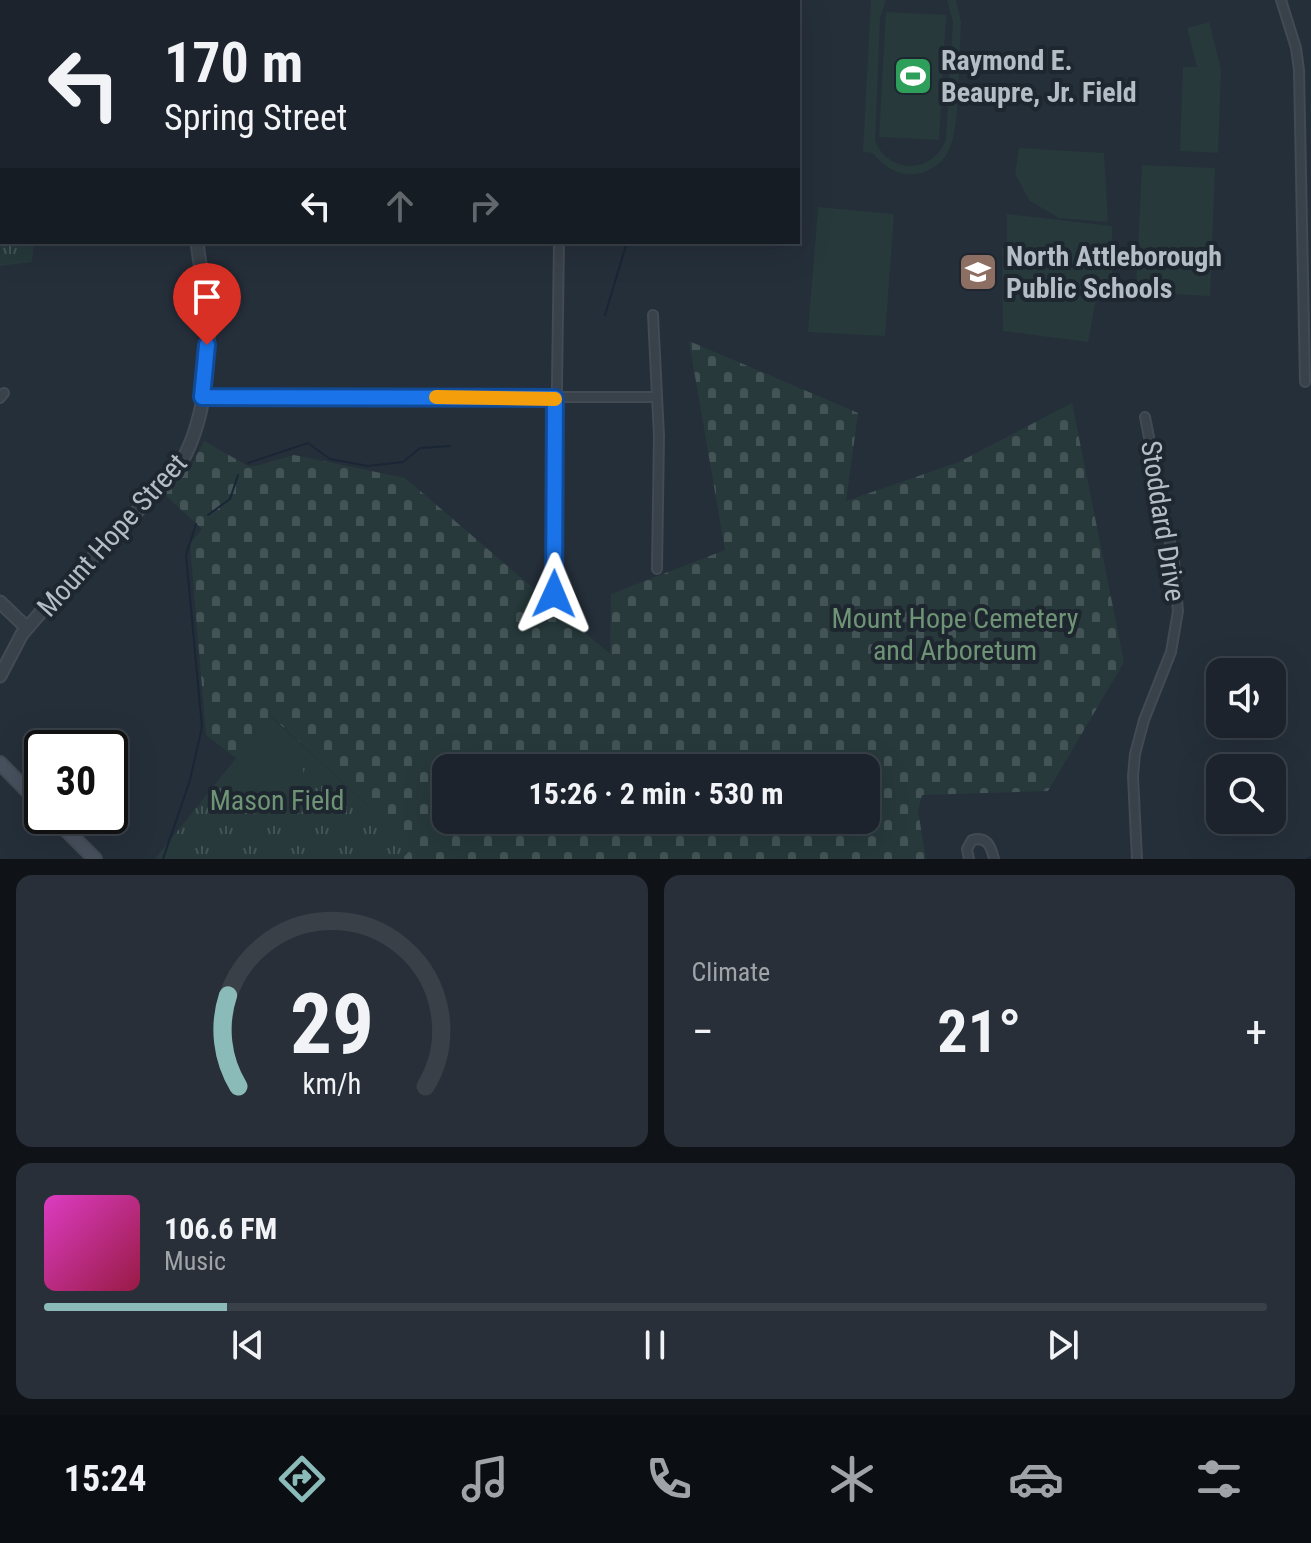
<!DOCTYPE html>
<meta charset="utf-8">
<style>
body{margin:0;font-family:"Roboto Condensed",sans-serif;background:#292f38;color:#f1f3f6;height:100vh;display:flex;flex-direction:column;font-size:30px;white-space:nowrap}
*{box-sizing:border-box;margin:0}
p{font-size:26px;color:#a0a4a9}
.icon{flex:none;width:44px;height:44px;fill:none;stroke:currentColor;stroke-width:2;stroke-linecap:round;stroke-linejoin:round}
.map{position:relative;height:859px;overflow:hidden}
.details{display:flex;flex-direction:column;gap:16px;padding:16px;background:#0f1318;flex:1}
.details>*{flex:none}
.banner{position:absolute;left:0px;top:0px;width:800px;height:244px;box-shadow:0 8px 32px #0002,0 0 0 2px #3a4048;background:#1c232c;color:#f1f3f6;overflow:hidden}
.fabs{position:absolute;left:1206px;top:658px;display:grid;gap:16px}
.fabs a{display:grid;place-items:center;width:80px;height:80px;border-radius:16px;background:#1c232c;box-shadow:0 8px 32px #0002,0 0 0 2px #3a4048;font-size:40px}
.speed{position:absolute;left:24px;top:730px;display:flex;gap:16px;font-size:40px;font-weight:700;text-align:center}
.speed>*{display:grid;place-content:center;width:104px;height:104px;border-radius:50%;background:#1c232c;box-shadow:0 8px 32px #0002,0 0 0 2px #3a4048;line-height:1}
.speed .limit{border:4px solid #111;border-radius:12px;background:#fff;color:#111}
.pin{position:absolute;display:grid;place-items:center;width:68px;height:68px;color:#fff;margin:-82px -34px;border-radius:50% 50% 50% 0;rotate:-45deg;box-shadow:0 0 8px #0007}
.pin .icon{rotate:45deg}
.me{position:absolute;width:88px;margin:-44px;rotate:1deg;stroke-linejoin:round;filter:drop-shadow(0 0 6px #0008)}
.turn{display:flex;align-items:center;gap:28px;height:168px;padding:0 32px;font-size:36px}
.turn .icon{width:104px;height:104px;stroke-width:2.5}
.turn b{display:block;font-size:56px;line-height:68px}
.lanes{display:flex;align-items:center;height:76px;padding:0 32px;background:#0003;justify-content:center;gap:40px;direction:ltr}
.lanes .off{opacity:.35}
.big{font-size:60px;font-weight:700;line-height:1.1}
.details .tile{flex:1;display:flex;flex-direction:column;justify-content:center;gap:12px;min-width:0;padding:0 28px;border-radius:16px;background:#292f38}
.details .dial{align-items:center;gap:0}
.dial svg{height:208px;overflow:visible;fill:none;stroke:#3a4048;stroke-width:7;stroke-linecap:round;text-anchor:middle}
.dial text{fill:#f1f3f6;stroke:none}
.song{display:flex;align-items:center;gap:24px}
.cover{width:96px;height:96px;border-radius:12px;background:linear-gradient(135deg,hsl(310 70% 55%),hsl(340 70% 35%))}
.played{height:8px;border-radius:4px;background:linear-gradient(90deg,#8bbbb9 15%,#3a4048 15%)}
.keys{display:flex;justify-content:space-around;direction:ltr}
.heat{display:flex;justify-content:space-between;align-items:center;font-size:44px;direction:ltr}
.details .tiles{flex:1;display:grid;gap:16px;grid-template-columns:1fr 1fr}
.tile:last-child{grid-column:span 2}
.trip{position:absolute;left:432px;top:754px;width:448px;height:80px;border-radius:16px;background:#1c232c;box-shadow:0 8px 32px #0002,0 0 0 2px #3a4048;font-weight:700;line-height:80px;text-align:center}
.menu{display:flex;height:128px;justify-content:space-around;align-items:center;background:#0b0e12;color:#a0a4a9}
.menu .icon{width:56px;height:56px}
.menu .selected{color:#8bbbb9}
.menu b{font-size:36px;color:#f1f3f6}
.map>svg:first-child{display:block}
.cemetery{fill:url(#cemetery-stones);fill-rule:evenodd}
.park{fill:url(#park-tufts)}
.pitch{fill:#27393b}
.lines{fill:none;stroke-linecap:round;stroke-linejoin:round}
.stream{stroke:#1a2636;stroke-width:2}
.minor-casing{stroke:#424a53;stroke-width:12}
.tertiary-casing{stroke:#424a53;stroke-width:15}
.secondary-casing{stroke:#424a53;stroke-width:16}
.minor{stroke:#39414a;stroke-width:8}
.tertiary{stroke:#39414a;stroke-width:11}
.secondary{stroke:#47505d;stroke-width:12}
.route-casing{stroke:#114b97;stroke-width:20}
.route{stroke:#1a73e8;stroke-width:14}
.slow{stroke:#f59e0b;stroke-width:14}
.labels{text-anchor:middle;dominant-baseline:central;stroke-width:8;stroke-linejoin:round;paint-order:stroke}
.poi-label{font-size:28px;font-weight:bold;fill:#b4bcc6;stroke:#1e262f;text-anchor:start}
.street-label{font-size:28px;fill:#b4bcc6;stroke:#1e262f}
.park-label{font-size:28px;fill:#6e9475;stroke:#1e262f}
</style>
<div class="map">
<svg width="1311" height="859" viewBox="0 0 1311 859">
<defs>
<pattern id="cemetery-stones" width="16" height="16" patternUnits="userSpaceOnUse" patternTransform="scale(2)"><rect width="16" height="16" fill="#27393b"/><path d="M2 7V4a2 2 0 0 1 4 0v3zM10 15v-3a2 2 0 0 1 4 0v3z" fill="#445456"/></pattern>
<pattern id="park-tufts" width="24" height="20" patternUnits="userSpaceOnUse" patternTransform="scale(2)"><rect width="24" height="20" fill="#27393b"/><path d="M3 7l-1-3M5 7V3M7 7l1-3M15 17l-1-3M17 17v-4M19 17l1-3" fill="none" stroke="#445456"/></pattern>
</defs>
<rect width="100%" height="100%" fill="#252f3a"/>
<path class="cemetery" d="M689,341L858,413L846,501L959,462L1072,403L1124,662L1048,791L922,795L918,811L926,859H402L412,846L271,716L236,758L206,735L190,544L202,529L164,494L191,466L204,441L248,466H256L294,455L405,478L610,654L611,594L725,550ZM446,768H866V820H446Z"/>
<path class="park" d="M2,186V242H34L32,262L0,266Z
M270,716L413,847L402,859H155Z"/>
<path class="pitch" d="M871,0H886L880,18L875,141C889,175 934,174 946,139L953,22L947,0H956L961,22C959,51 960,126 950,148C944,162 931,172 916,174C898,176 883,167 873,153L863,152Z
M886,12L946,15L939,140L879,137Z
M1209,22L1221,69L1218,153L1180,151L1183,67H1197L1187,28Z
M1019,148L1104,153L1108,222L1059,218L1030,201L1015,174Z
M1142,165L1215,168L1210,296L1136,292Z
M818,207L894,214L885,336L808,332Z
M1007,214L1112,226V287L1092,285L1096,299L1088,342L1003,331L1002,248L1007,247Z
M258,722C293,735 311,762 301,799L237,791L230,780Z"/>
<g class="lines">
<path class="stream" d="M666,2L667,0
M605,315L627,242
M248,463L308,443L330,459L368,466L403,462L420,448L450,446
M208,515L230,499L238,475
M163,859L190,780L202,727L186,555L196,524
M1307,859L1311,857"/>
<defs>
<path id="minor" d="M79,0L80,2
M1281,0L1296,48L1299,70L1305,382
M138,2L139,0
M609,2L610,0
M776,2V0
M0,82L2,80
M653,315L659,436L657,569
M202,397H657
M0,398L4,393
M554,594L559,242
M969,859L967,849L972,840C987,836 991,846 994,859
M1137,859L1133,776L1135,754L1144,720L1171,652L1178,611L1174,563L1145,417"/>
<path id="tertiary" d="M277,2L278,0
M0,62L2,65
M0,602L27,628
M0,676L22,634L49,603L175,472C207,427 212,351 206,297C203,279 199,261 197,242"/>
<path id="secondary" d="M0,763L42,806
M52,816L95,859"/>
</defs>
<use href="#minor" class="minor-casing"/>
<use href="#tertiary" class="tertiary-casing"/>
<use href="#secondary" class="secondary-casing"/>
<use href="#minor" class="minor"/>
<use href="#tertiary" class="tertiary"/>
<use href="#secondary" class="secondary"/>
</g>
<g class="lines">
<defs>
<path id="route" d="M207,345L202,397L555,398L554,594"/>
</defs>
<use href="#route" class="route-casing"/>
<use href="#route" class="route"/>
<path class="slow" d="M436,397L555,399"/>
</g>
<defs>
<symbol id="stadium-square" viewBox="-11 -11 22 22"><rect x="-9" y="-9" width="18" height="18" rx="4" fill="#2e9e5b" stroke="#1e262f"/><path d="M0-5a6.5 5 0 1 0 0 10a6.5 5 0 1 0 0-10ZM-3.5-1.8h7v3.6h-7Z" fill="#fff"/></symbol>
<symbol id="school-square" viewBox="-11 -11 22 22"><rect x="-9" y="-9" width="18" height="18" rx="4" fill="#8d6e63" stroke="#1e262f"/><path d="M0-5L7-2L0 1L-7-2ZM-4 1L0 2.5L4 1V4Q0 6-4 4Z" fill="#fff"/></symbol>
</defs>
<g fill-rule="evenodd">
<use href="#stadium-square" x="891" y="54" width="44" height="44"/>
<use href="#school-square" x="956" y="250" width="44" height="44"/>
</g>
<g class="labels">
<g class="poi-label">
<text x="941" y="60">Raymond E.<tspan x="941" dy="32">Beaupre, Jr. Field</tspan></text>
<text x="1006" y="256">North Attleborough<tspan x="1006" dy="32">Public Schools</tspan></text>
</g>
<g class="street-label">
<text transform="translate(1163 521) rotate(81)">Stoddard Drive</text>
<text transform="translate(112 535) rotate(-48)">Mount Hope Street</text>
</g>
<g class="park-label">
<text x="955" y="618">Mount Hope Cemetery<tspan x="955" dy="32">and Arboretum</tspan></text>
<text x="277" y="800">Mason Field</text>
</g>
</g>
</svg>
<div class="fabs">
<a><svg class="icon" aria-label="sound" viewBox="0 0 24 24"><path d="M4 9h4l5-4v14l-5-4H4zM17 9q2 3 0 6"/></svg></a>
<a><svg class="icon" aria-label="search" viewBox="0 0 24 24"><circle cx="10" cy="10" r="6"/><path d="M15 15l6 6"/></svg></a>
</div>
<div class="speed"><div class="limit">30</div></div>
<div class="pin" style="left:207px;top:345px;background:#d93025"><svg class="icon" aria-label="arrive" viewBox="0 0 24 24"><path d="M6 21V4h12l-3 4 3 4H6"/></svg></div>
<svg class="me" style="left:554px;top:594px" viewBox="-20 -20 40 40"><path d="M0-17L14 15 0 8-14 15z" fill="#1a73e8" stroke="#fff" stroke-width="4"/></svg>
<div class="trip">15:26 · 2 min · 530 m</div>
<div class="banner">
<div class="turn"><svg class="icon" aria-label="left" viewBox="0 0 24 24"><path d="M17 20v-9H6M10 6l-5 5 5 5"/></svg><div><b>170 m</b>Spring Street</div></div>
<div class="lanes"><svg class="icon" aria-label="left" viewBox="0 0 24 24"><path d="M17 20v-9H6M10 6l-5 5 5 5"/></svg><svg class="icon off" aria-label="ahead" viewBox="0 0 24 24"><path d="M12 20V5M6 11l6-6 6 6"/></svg><svg class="icon off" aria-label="right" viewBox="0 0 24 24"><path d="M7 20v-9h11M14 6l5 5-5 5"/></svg></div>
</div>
</div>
<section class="details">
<div class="tiles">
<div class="tile dial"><svg viewBox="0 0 100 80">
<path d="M14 69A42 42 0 1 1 86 69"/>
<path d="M14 69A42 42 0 0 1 10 34" stroke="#8bbbb9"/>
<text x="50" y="56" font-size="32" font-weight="700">29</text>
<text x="50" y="72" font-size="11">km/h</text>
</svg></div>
<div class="tile"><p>Climate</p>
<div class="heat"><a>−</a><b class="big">21°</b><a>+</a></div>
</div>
<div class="tile">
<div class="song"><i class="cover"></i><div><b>106.6 FM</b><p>Music</p></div></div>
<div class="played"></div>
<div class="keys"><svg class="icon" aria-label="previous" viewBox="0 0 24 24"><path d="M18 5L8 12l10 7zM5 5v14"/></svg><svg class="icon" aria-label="pause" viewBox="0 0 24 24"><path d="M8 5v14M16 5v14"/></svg><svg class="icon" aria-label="next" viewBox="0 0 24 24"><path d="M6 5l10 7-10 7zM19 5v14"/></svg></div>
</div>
</div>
</section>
<nav class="menu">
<b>15:24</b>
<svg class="icon selected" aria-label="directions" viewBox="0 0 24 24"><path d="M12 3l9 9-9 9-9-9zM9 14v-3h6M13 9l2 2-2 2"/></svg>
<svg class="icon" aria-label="music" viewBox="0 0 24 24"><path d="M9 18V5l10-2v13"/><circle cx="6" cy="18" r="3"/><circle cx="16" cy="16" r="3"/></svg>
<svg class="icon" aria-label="phone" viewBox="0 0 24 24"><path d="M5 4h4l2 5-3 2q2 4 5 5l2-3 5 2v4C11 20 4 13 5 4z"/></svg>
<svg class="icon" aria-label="climate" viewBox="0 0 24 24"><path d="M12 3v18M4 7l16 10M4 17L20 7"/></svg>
<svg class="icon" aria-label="car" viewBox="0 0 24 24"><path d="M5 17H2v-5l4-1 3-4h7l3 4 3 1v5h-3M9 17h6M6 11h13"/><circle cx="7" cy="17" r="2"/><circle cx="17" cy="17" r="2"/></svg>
<svg class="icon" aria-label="filters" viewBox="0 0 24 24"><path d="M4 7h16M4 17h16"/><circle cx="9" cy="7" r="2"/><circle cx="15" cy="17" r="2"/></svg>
</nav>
